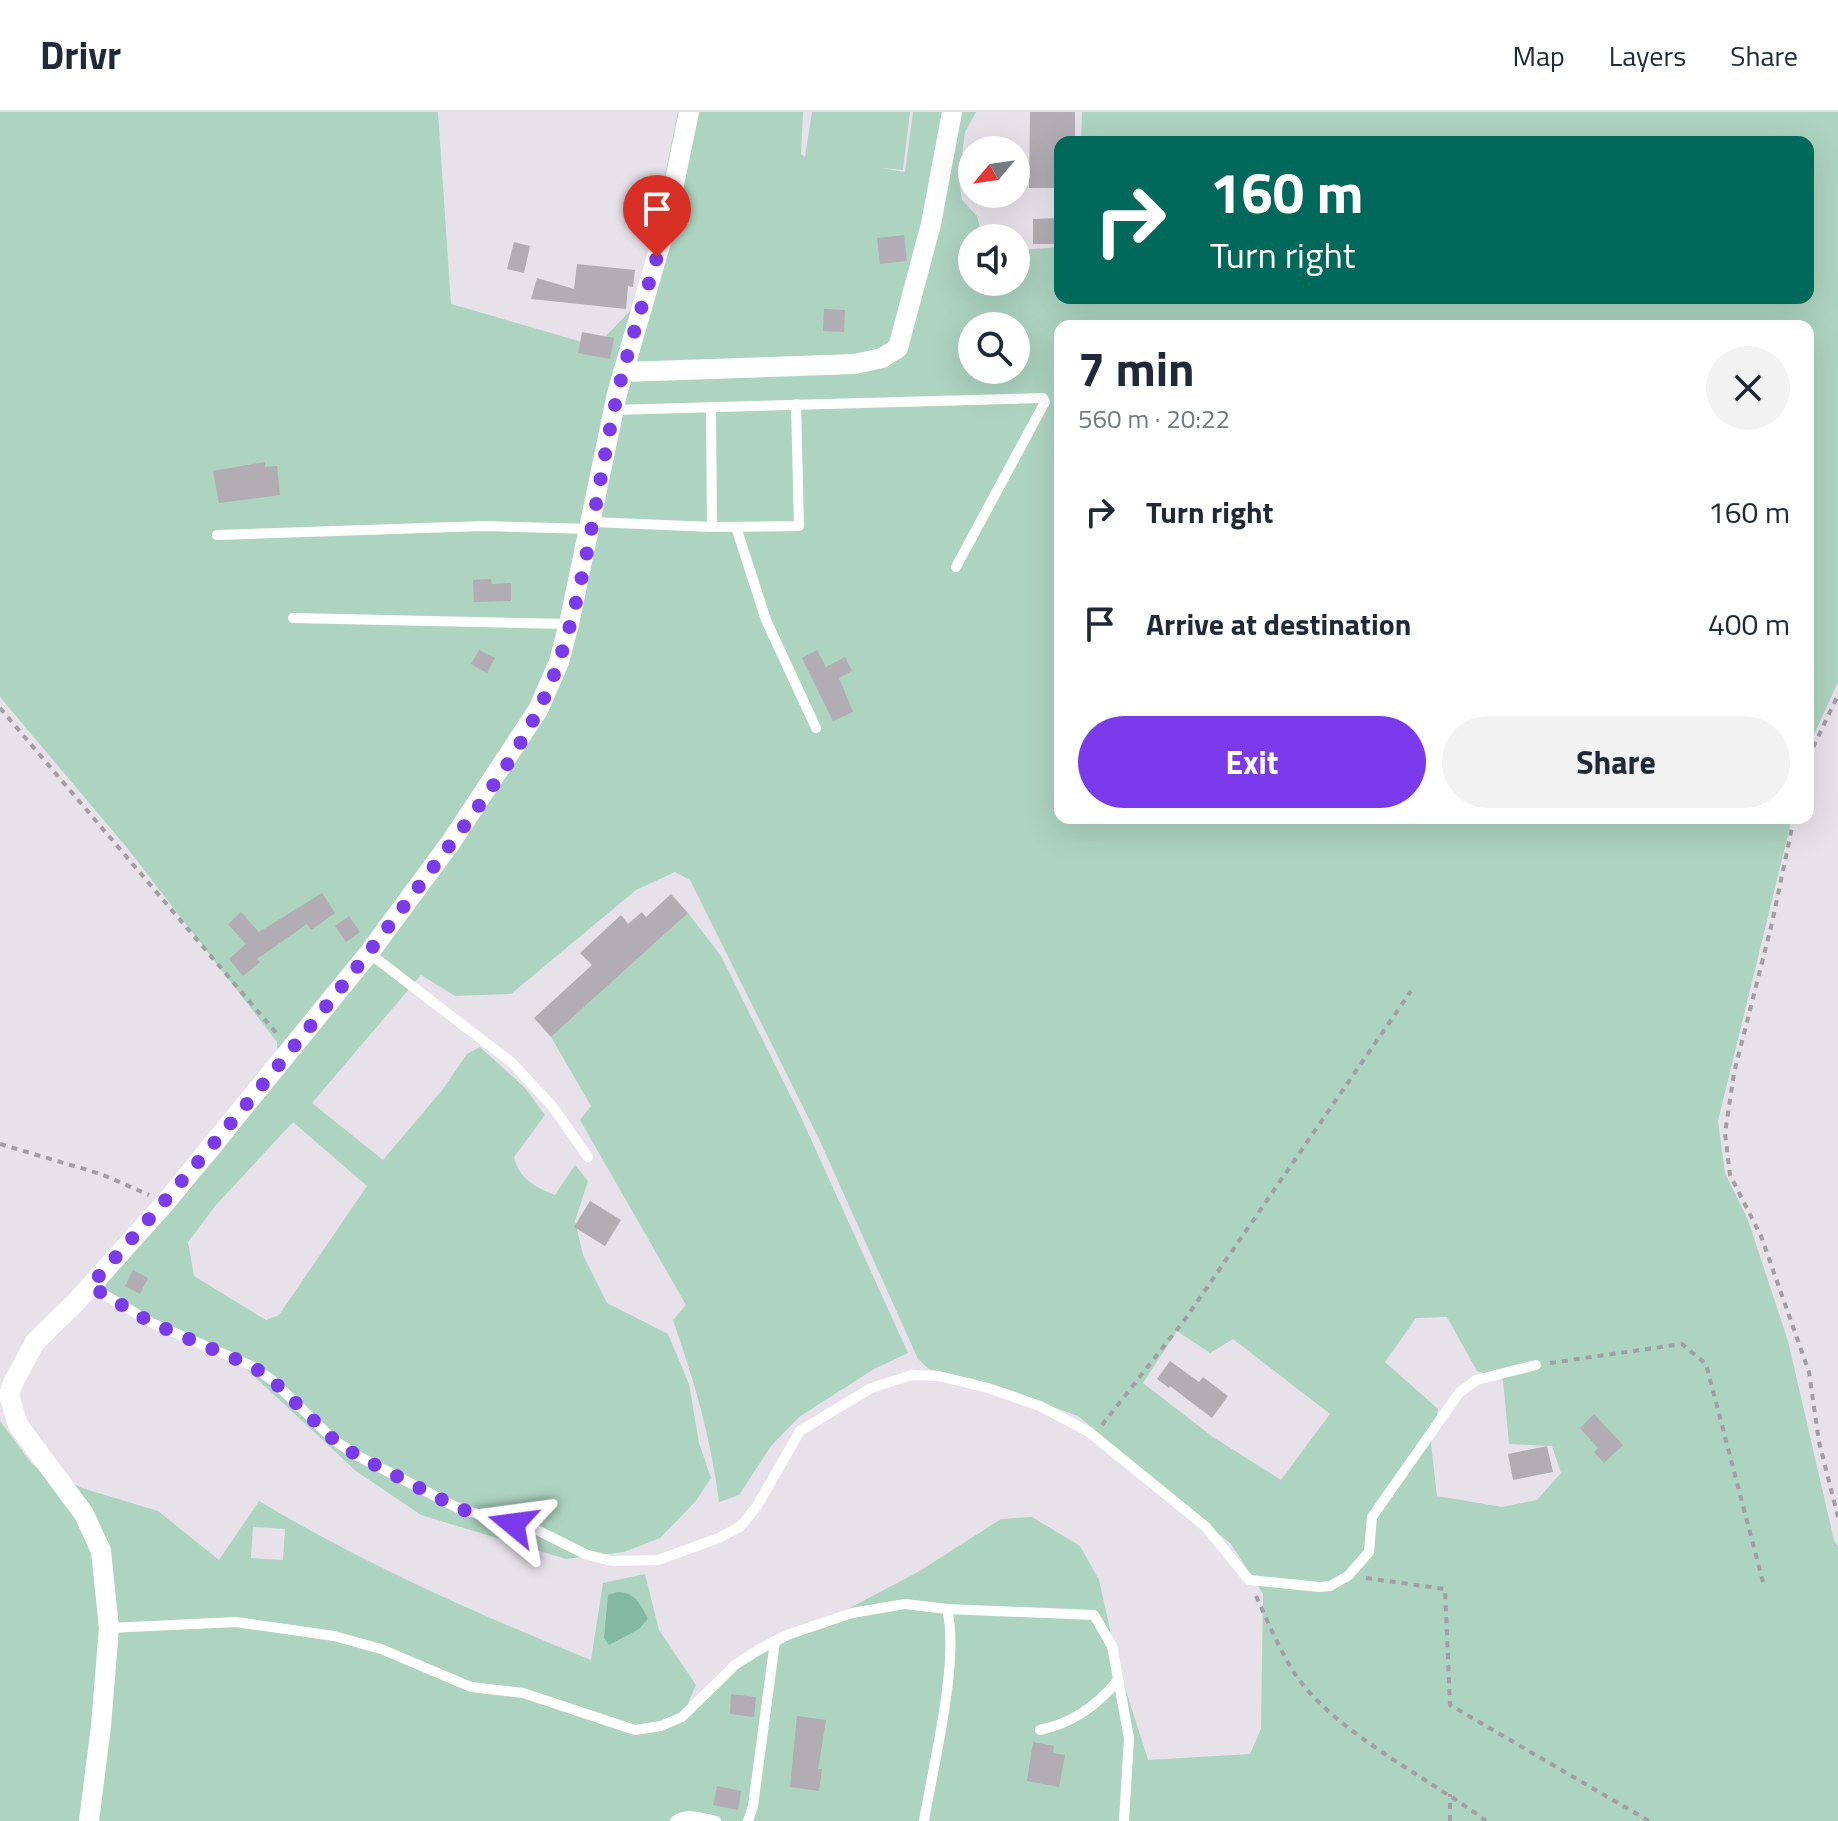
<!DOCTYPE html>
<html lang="en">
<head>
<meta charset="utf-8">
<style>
  :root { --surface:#fff; --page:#f2f2f3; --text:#1f2937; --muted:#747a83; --line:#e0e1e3; --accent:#7c3aed }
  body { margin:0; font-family:"Titillium Web",sans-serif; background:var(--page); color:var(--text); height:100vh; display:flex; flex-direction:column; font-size:30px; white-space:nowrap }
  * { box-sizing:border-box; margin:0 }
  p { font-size:26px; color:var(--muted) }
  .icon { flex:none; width:44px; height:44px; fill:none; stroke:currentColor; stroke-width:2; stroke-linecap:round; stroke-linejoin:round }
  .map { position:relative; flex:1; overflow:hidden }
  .side { position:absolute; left:1054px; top:208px; width:760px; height:504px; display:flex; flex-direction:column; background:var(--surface); border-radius:16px; box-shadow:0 8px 32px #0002 }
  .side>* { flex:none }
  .hud { position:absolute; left:1054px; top:24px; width:760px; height:168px; border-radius:16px; box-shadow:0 8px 32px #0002; background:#00695c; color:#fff; overflow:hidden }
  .needle { width:52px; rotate:241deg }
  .controls { position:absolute; left:958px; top:24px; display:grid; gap:16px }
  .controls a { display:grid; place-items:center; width:72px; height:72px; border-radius:50%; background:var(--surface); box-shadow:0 8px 32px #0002; font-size:40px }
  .pin { position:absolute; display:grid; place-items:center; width:68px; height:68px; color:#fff; margin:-82px -34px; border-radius:50% 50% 50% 0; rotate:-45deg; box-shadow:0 0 8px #0007 }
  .pin .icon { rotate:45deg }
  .me { position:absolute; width:88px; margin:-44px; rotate:286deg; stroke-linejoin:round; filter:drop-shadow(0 0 6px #0008) }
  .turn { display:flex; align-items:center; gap:28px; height:168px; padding:0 24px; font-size:36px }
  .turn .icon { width:104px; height:104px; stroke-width:2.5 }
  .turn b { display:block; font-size:56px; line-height:68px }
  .round { display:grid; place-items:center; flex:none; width:84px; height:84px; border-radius:42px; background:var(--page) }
  .headline { display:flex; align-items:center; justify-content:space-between; height:136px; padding:0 24px }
  h1 { font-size:48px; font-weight:700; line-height:60px }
  .primary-button { display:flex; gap:16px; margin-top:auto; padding:16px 24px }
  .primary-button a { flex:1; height:92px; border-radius:48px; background:var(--accent); color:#fff; font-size:32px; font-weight:700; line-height:92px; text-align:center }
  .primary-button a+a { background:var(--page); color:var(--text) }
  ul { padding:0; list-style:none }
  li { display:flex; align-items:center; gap:24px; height:112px; padding:0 24px }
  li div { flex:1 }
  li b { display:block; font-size:30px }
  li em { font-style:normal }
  header { display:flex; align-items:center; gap:48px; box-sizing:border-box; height:112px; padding:0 40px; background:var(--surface); border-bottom:2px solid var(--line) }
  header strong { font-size:38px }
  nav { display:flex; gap:44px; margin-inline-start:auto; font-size:28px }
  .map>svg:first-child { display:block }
  .green { fill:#add3c1; fill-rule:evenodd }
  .water { fill:#83b9a0 }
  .building { fill:#b2acb3 }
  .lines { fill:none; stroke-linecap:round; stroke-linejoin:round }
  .path { stroke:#a29ea3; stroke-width:4; stroke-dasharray:6 6; stroke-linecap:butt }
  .service { stroke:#fff; stroke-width:10 }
  .minor { stroke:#fff; stroke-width:20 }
  .route { stroke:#7c3aed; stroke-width:14; stroke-dasharray:0 25.2 }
</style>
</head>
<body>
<header>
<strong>Drivr</strong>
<nav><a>Map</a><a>Layers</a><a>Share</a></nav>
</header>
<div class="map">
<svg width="1838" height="1709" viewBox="0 0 1838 1709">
  <rect width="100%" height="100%" fill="#e7e2e9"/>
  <g class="green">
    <path d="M0,0H438L451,192L596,234L632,197L651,130L678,0H803L801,42L805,45L812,0H910L903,58L881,56L905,60L913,0H976L965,20L959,67L962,88L977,104L982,124L994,126H972V170H1016V135L1021,138L1060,135V186H1808V30H1081L1082,0H1838V570L1808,636V214H1060V706H1792L1718,1009L1725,1061L1748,1108L1788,1229L1834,1428L1838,1434V1709H0V1309L32,1352L82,1376L158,1399L219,1448L259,1389C364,1452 477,1502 591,1548L603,1471L645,1462L659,1518L696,1573L688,1591L708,1586L739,1554L918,1460L1001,1407L1032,1405L1080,1434L1099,1468L1118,1553L1148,1648L1250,1642L1261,1617L1263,1482L1231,1432L1078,1304L974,1267L929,1257L918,1247L819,1027L690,768L675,760L636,778L511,882L455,884L421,863L312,991L383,1048L443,977L467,942L480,935L525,976L545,1003L514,1045C519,1067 535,1075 555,1083L575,1053L588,1069L575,1109L583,1143L607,1191L668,1222L689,1272L699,1331L711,1366L695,1390L660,1426L624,1440L566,1447L421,1403L356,1359L245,1256L100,1185L107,1171L221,1040L277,966V930L128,737L0,585ZM972,214H1016V258H972ZM293,1010L367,1074L279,1203L266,1208L194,1164L188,1130L216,1093ZM1447,1205L1477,1259L1503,1268L1509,1332L1552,1334L1561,1361L1537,1388L1502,1395L1437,1384L1431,1332L1438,1297L1385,1250L1416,1206ZM1177,1219L1210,1241L1233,1227L1330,1302L1281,1368L1213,1325L1143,1271ZM253,1415L285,1417L283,1448L251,1446Z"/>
    <path d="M688,801L721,844L799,1001L908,1241L874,1257L799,1305L771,1334L739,1383L719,1390C711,1326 694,1268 673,1208L686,1193L580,1008L591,994L551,925Z"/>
  </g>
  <path class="water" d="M618,1480C636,1481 640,1492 648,1507L639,1517L609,1533L604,1526L608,1483Z"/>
  <g class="building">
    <polygon points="1030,0 1075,0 1075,30 1060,30 1060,76 1029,76"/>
    <polygon points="1060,106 1060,132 1033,132 1033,107"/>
    <polygon points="904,123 907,149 880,152 877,126"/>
    <polygon points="514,130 530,134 524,161 507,157"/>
    <polygon points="577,152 635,158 633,175 628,174 626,197 531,187 537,166 574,177"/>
    <polygon points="824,197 845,198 844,220 823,219"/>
    <polygon points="582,220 614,226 610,247 578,241"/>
    <polygon points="265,350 265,355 277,354 280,383 219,391 213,359"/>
    <polygon points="491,467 492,472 511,471 511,489 474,490 473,468"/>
    <polygon points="479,538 495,546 487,561 471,552"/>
    <polygon points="817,538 826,555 845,545 852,559 839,566 853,600 833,609 802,546"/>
    <polygon points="322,781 335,801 311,818 307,812 257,847 260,850 243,864 229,847 246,832 228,812 241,800 259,820"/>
    <polygon points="671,782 688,801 551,925 534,906 592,853 580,841 621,803 628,812 642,800 646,805"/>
    <polygon points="349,804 360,820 346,830 335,814"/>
    <polygon points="590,1089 621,1108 605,1134 574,1115"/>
    <polygon points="133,1158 148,1166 140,1182 125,1174"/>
    <polygon points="1170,1249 1199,1270 1203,1265 1228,1284 1212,1306 1170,1274 1169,1276 1157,1267"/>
    <polygon points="1594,1302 1623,1333 1604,1351 1594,1340 1598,1336 1580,1316"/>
    <polygon points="1547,1334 1553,1360 1513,1368 1508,1342"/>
    <polygon points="731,1582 756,1585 754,1605 730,1602"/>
    <polygon points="797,1604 826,1608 818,1657 822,1657 819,1679 790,1675"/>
    <polygon points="1033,1630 1054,1634 1053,1641 1065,1643 1059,1675 1027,1669"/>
    <polygon points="717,1674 741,1679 738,1698 713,1693"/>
  </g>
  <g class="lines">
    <g class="path">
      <polyline points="0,596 278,923"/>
      <polyline points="1808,646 1838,583"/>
      <polyline points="1794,706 1772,811 1734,961 1725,1021 1730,1063 1761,1124 1809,1260 1819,1330 1838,1405"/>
      <polyline points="0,1032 101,1062 149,1083"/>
      <polyline points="1550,1251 1682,1232 1706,1252 1764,1474"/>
      <polyline points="1102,1313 1186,1206 1411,879"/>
      <polyline points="1366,1466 1445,1477 1450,1593 1649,1709"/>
      <path d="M1256,1484C1268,1510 1279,1537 1295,1562C1335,1621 1429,1666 1486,1709"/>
      <polyline points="1450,1709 1450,1682"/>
    </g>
    <g class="service">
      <polyline points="711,295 712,415"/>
      <polyline points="614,298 1043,286 1045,290 956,455"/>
      <polyline points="592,410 712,415 799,414 796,292"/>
      <polyline points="736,415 766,508 816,616"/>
      <polyline points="217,423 484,414 591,417"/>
      <polyline points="293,506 569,512"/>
      <polyline points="369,841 511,950 552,994 588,1045"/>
      <polyline points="90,1174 152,1211 252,1254 272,1268 334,1328 356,1343 460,1397 539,1419 585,1442 611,1449 658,1448 719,1426 741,1414 757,1394 800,1319 871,1276 912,1263 938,1264 988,1276 1040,1294 1089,1320 1206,1415 1249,1468 1319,1475 1330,1474 1348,1464 1369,1440 1372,1405 1459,1281 1476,1268 1536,1253"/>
      <polyline points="109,1516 236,1510 334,1524 381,1537 471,1575 523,1581 635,1618 661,1614 682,1605 735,1553 760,1537 787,1523 852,1501 905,1492 947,1497 1094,1503 1112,1534 1129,1626 1124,1709"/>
      <path d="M1040,1618C1073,1611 1097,1594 1117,1569"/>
      <path d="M675,1709C686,1700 702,1706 716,1709"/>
      <polyline points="748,1709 753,1694 775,1529"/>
      <path d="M924,1709C933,1654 960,1548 947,1497"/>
    </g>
    <g class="minor">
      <polyline points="623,260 855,252 882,246 898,236 931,112 952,0"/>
      <polyline points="89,1709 101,1614 109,1516 101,1439 84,1402 18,1313 9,1283 13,1271 35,1230 76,1190 166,1090 369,841 451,730 538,598 559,550 569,512 617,282 665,116 689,0"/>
    </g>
  </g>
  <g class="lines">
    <path class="route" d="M513,1412L460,1397L356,1343L334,1328L272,1268L252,1254L152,1211L90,1174C206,1044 318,909 423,769C473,702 532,629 559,549C588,464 597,372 617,284C628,237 643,191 657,145"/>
  </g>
</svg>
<div class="controls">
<a><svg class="needle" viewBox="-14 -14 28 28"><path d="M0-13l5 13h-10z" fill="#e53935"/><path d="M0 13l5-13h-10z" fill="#747a83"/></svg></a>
<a><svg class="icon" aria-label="sound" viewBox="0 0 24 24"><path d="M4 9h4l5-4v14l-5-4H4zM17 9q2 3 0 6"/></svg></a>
<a><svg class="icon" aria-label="search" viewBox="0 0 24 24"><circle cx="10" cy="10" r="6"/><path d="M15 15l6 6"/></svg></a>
</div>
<div class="pin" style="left:657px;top:145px;background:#d93025"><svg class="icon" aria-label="arrive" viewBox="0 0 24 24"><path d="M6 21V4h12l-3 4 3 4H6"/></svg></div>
<svg class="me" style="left:513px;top:1412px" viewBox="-20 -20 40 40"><path d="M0-17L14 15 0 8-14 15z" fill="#7c3aed" stroke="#fff" stroke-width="4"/></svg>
<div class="hud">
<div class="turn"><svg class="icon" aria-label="right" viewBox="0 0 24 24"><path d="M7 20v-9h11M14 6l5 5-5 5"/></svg><div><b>160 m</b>Turn right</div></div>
</div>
<section class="side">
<div class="headline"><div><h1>7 min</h1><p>560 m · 20:22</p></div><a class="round"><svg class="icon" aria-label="close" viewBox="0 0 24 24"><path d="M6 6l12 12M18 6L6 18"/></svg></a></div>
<ul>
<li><svg class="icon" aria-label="right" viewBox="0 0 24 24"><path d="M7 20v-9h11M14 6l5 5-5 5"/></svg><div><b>Turn right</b></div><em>160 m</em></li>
<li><svg class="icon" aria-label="arrive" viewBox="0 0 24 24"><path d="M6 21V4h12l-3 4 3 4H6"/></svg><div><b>Arrive at destination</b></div><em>400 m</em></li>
</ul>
<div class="primary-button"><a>Exit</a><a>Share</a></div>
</section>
</div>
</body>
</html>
